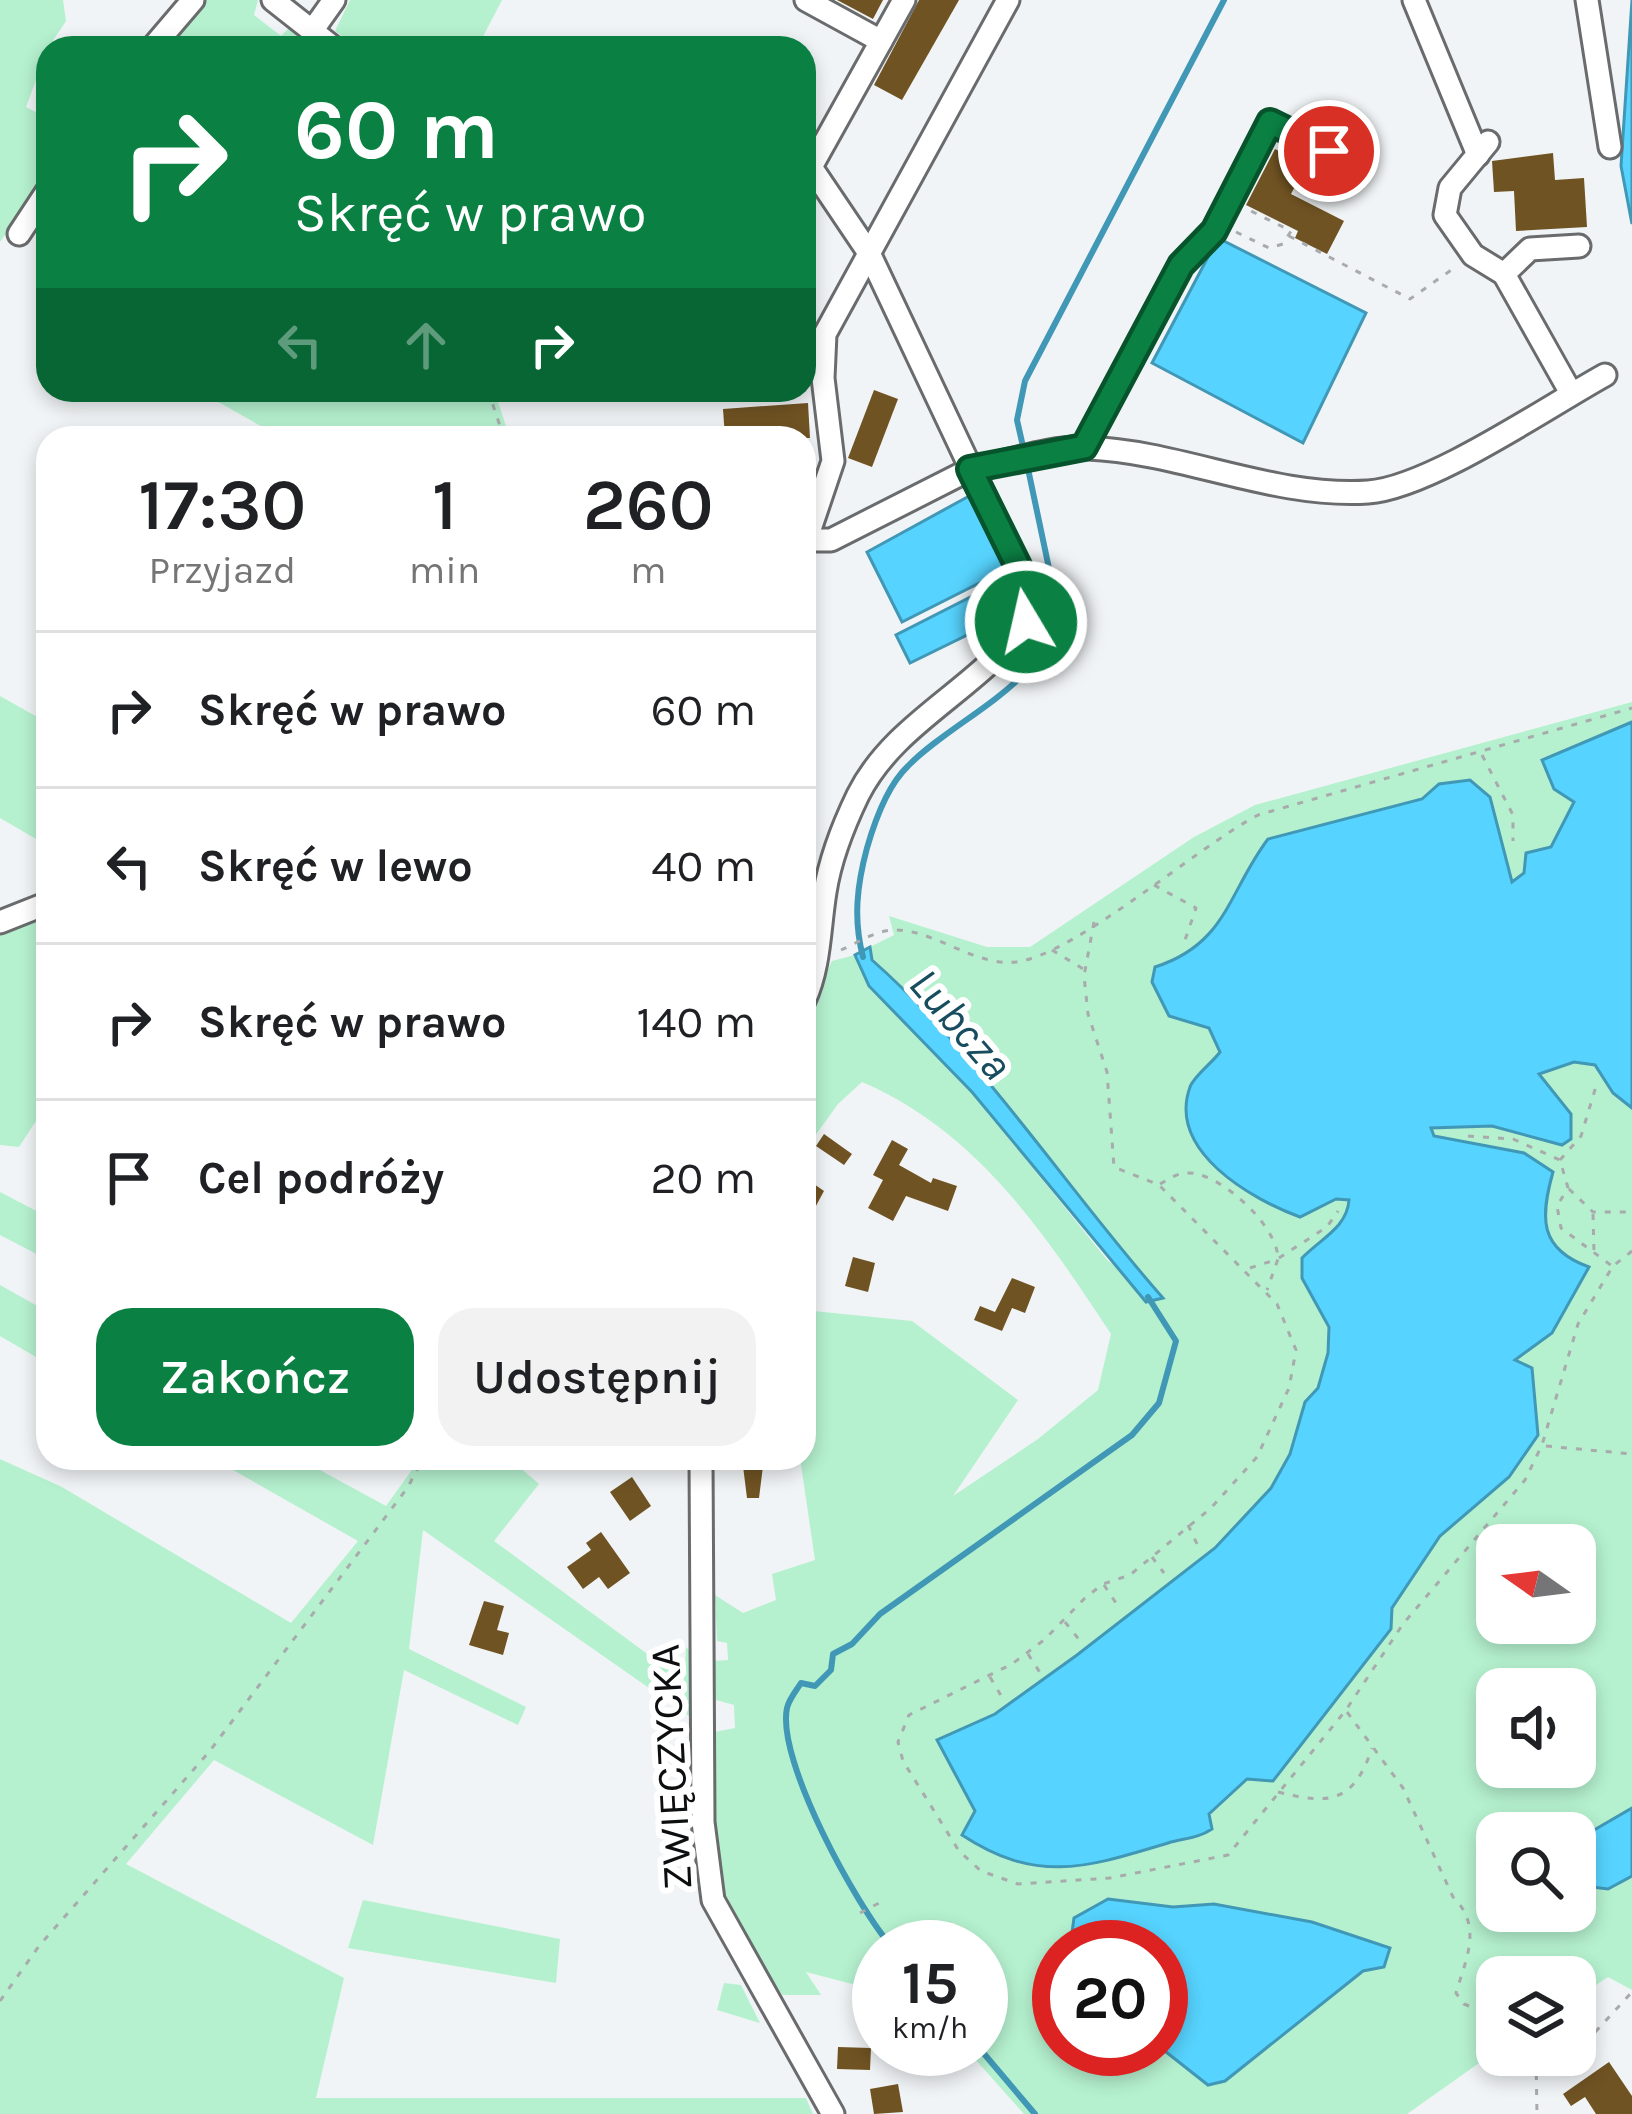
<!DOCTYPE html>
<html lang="pl">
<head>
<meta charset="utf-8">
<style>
  :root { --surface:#fff; --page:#f2f2f2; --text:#202124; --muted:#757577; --line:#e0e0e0; --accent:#0b8043 }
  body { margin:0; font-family:Karla,sans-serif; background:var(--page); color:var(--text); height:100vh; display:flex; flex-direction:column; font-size:45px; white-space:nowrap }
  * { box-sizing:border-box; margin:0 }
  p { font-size:39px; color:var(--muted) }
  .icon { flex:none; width:66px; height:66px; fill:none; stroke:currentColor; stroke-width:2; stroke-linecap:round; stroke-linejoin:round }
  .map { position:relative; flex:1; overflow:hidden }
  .sheet { position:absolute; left:36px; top:426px; width:780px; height:1044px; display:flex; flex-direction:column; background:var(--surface); border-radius:36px; box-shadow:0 6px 18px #0003 }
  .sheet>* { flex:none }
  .banner { position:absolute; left:36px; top:36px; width:780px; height:366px; border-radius:36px; box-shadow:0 6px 18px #0003; background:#0b8043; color:#fff; overflow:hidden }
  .needle { width:78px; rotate:284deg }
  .fabs { position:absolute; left:1476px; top:1524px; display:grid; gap:24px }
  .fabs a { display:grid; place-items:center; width:120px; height:120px; border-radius:24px; background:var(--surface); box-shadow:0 6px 18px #0003; font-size:60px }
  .speed { position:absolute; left:852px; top:1920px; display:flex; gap:24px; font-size:60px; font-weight:700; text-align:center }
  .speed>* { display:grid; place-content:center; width:156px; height:156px; border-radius:50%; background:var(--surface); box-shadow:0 6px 18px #0003; line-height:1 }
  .speed small { font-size:30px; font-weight:400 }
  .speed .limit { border:18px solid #d22; background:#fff; color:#111 }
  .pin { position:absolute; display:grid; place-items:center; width:102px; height:102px; color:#fff; margin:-51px; border:6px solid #fff; border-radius:50%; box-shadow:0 3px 12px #0007 }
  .me { position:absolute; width:132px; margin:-66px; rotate:351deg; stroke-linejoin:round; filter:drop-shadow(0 0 9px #0008) }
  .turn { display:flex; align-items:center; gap:42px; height:252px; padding:0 60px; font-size:54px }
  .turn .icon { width:156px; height:156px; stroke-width:2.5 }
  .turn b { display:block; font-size:84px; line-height:102px }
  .lanes { display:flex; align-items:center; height:114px; padding:0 60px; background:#0003; justify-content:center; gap:60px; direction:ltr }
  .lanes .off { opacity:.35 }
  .eta { display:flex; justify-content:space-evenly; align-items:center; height:204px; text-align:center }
  .eta b { font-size:72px; font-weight:600; line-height:84px }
  .primary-button { display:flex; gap:24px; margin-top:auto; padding:24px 60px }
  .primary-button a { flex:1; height:138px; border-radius:36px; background:var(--accent); color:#fff; font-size:48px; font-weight:600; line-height:138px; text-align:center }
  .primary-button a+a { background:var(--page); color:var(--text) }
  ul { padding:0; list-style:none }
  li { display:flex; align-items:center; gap:36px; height:156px; padding:0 60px; border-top:3px solid var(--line) }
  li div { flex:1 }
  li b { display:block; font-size:45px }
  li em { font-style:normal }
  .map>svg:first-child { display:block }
  .green { fill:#b5f1cf; fill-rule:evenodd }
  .water { fill:#56d3fe; stroke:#4098b6; stroke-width:3 }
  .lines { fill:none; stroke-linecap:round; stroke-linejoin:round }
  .stream { stroke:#4098b6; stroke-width:6 }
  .building { fill:#705323 }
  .minor-casing { stroke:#696b6d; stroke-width:27 }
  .path { stroke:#a8aaac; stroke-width:3; stroke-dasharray:6 9; stroke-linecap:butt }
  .minor { stroke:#fff; stroke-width:21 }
  .route-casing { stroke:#07532c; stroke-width:30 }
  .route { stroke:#0b8043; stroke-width:21 }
  .labels { text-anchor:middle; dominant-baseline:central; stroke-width:12; stroke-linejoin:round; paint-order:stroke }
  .street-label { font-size:42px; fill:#0d0e0f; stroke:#fff }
  .water-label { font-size:45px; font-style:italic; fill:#184d5f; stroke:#fff }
</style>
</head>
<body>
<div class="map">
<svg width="1632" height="2114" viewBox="0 0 1632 2114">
  <rect width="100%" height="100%" fill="#f1f4f6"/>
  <g class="green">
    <polygon points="0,0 63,0 66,21 48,48 26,107 48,118 48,173 0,242"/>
    <polygon points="200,0 258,0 254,15 281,36 295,22 323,48 164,44"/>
    <polygon points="350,0 502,0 477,48 358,48 335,31"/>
    <polygon points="197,390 494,390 510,438 282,438"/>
    <polygon points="0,696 48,723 48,846 0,818"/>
    <path d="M1632,702V1808L1575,1841V1833H1497V1911H1575V1885L1607,1889L1632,1876V1990L1608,1977L1575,1999V1977H1497V2055L1540,2058L1527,2071L1482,2061L1407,2114H1024L966,2049H981V1947H879V1991L806,1972L821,1995H783C702,1908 712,1843 714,1732L735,1728L734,1705L716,1700L712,1661L728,1660L727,1643L717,1641L715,1595L743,1613L776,1600L772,1574L815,1560L800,1458L804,1310L912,1321L1018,1400L953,1496L1038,1439L1098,1390L1111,1334C1045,1234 977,1131 862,1082L838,1104L804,1151V1020L832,961L855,955L869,986L972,1092L1108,1261L1162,1297C1064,1186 983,1059 872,960L870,947L894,935L889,916L987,947H1030L1194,837L1255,805ZM1497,1545H1575V1623H1497ZM1497,1689H1575V1767H1497ZM1059,1947H1161V2049H1059Z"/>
    <polygon points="48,913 48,1112 43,1110 19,1147 0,1145 0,935"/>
    <polygon points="0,1192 48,1217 48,1260 0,1235"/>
    <polygon points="0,1285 48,1312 48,1364 0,1336"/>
    <polygon points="212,1458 298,1458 386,1506 414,1467 401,1458 509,1458 539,1484 494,1541 684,1681 686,1647 694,1655 692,1718 423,1530 409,1649 526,1707 518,1725 404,1670 373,1845 214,1760 126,1864 344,1978 316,2098 806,2098 813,2114 0,2114 0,1459 62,1487 291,1623 358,1541"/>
    <polygon points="363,1900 560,1939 556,1983 348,1948"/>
    <polygon points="724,1983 741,1985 760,2023 717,2010"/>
  </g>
  <g class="water">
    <polygon points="1632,0 1632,224 1621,166"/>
    <polygon points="1218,238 1366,313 1303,443 1152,363"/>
    <polygon points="971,495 1007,569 902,622 867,552"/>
    <polygon points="1000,582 1014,612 910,663 896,635"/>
    <path d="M1632,722V1108L1613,1093L1595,1065L1574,1062L1539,1074L1571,1114V1139L1562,1145L1492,1126L1431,1128L1434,1136L1524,1153L1553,1172C1540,1218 1539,1249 1589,1267L1552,1333L1515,1360L1532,1368L1538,1435L1509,1477L1440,1536L1392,1608L1391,1629L1273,1781L1247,1779L1209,1814L1212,1829C1197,1839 1184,1838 1168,1843C1088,1867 1038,1885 962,1835L975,1811L937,1740L995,1714L1077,1655L1215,1548L1271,1488L1290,1454L1305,1402L1318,1388L1328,1353L1329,1327L1302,1278V1258C1320,1239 1347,1228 1349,1200L1336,1199L1300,1217C1251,1199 1167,1151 1190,1087C1194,1076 1212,1063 1220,1052L1209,1028L1169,1016L1152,982L1155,967C1227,944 1228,892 1268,839L1422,799L1439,784L1470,780L1490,797L1512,882L1524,873L1526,853L1551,847L1574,802L1554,789L1542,760Z"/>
    <path d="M870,947L872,960C984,1059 1065,1187 1163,1298L1146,1302L972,1092L869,986L855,955Z"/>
    <polygon points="1632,1808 1632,1876 1608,1889 1575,1885 1575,1841"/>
    <polygon points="1108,1899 1173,1907 1214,1904 1312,1922 1390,1948 1384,1967 1363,1971 1225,2081 1208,2085 1161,2048 1161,1947 1070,1947 1074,1918"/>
  </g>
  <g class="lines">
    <g class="stream">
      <polyline points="1024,451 1017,420 1025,381 1224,0"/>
      <path d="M863,957C853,919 857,885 867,848C875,820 887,786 908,766C956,717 1046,685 1058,611L1027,464"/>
      <path d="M892,1947C857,1907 776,1760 787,1708C789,1699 796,1691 801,1683L815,1686L831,1670L833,1654L852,1644L880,1614L1132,1435L1159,1403L1176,1341L1148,1297"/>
      <polyline points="980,2049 1035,2114"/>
    </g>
  </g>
  <g class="building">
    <polygon points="837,0 883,0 873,19"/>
    <polygon points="919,0 959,0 902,100 874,85"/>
    <polygon points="1275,149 1306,165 1291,194 1344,221 1327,254 1295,238 1298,231 1246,205"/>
    <polygon points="1553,153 1555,180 1584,178 1587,227 1516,231 1514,191 1494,192 1492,161"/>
    <polygon points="874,390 898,399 872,467 848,458"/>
    <polygon points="808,403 810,438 725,438 723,409"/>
    <polygon points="824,1134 852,1154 844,1165 816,1146"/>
    <polygon points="892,1140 908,1149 899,1165 931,1183 933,1178 957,1186 948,1211 906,1196 893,1221 868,1208 883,1180 873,1175"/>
    <polygon points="811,1182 824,1191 804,1228 804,1189"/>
    <polygon points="853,1257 875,1263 868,1292 845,1286"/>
    <polygon points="1012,1278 1035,1287 1025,1313 1012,1308 1002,1331 974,1320 980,1306 995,1312"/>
    <polygon points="742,1458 764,1458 759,1498 747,1498"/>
    <polygon points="632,1477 651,1506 630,1521 610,1492"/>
    <polygon points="601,1532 630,1573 608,1589 599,1577 583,1589 567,1567 591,1550 586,1543"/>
    <polygon points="484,1601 504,1606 497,1630 509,1633 503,1655 469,1645"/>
    <polygon points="838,2047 871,2048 870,2070 837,2069"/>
    <polygon points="1609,2062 1632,2096 1632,2114 1596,2114 1585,2097 1571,2106 1563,2094"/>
    <polygon points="898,2084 903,2112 874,2114 870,2089"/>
  </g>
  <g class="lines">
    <g class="minor-casing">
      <g id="minor">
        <polyline points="273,0 334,48"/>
        <polyline points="806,0 881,41"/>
        <polyline points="1414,0 1478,155"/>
        <polyline points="1587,0 1610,147"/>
        <polyline points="312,31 334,0"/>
        <polyline points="152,48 193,0"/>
        <polyline points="1488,142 1450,188 1445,215 1473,255 1504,274 1571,393"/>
        <polyline points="19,234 48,190"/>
        <polyline points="1504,274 1530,249 1579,246"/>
        <polyline points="1084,447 1181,265 1214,231 1270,122 1359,165"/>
        <polyline points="807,540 831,540 971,469 869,253 811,167 904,0"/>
        <polyline points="804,547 833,461 823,378 825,334 1008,0"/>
        <polyline points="0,922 48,903"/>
        <path d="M804,1001C820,966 819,929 825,892C830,860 844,824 858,795C895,721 980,689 1026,622L1021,574L971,469C1008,462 1050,446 1088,448C1182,452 1273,498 1368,492C1429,488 1547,407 1605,375"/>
        <polyline points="701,1458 703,1822 713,1900 833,2114"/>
      </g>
    </g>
    <g class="path">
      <polyline points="1236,232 1269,248 1283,244 1291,231 1247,209"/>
      <polyline points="1289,236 1410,299 1454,268"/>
      <polyline points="488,390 504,438"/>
      <polyline points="1482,755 1513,815 1513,841"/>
      <polyline points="1154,885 1196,908 1185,940"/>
      <polyline points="1094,922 1084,976 1088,1014 1107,1072 1114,1167 1159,1185 1277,1304 1296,1350 1289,1388 1257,1457 1211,1508 1130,1575 1103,1584 1085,1598 1044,1640 1012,1664 909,1715 898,1742 903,1761 959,1851 981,1871 1018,1884 1110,1878 1228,1855 1346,1710 1403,1624 1525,1480 1542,1445 1578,1324 1613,1266 1632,1251"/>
      <path d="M841,950C857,943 875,931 892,930C933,928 974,967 1016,962C1075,955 1197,847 1258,815L1632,708"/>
      <polyline points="1052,950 1085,970"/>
      <polyline points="1468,1136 1513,1139 1560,1160 1568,1188 1557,1206 1561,1228 1612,1266"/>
      <polyline points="1560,1160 1581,1136 1597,1083"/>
      <path d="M1160,1184C1169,1179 1177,1173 1187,1173C1218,1171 1278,1225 1278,1259"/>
      <polyline points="1569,1189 1593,1212 1632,1212"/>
      <polyline points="1593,1214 1594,1252"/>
      <polyline points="1279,1258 1327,1227 1338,1211"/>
      <polyline points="1250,1268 1278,1259 1267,1290"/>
      <polyline points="1546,1446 1632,1454"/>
      <polyline points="1188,1525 1198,1546"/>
      <polyline points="1152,1557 1164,1573"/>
      <polyline points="1104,1585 1120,1609"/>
      <polyline points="1065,1622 1081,1642"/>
      <polyline points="1028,1654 1041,1674"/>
      <polyline points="990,1677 1003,1699"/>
      <path d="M1347,1712L1403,1788L1453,1897C1483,1926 1466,1959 1456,1993L1464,2004L1497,2017"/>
      <path d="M1278,1792C1329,1805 1354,1803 1372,1748"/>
      <polyline points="860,1913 881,1902"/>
      <polyline points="0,2001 39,1946 209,1752 408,1487 423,1458"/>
      <polyline points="1575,2054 1632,1992"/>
      <polyline points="1532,2055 1555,2069 1573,2055"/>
      <polyline points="1536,2059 1537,2114"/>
    </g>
    <use href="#minor" class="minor"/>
  </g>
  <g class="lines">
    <g class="route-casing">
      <polyline id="route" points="1026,622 1022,574 970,469 1084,447 1181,265 1214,231 1270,122 1329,151"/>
    </g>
    <use href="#route" class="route"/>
  </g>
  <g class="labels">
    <g class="street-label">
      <text transform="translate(671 1767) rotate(-93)">ZWIĘCZYCKA</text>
    </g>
    <g class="water-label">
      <text transform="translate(961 1024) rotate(49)">Lubcza</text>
    </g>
  </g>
</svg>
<div class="fabs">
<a><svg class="needle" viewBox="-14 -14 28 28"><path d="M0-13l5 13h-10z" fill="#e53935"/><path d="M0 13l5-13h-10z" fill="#757577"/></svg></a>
<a><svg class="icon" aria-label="sound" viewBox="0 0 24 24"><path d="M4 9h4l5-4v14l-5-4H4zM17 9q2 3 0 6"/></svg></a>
<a><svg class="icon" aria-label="search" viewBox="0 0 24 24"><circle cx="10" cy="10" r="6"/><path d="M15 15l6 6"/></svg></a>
<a><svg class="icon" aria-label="layers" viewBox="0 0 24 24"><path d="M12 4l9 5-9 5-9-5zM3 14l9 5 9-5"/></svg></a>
</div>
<div class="speed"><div>15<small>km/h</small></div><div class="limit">20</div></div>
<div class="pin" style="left:1329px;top:151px;background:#d93025"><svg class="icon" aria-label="arrive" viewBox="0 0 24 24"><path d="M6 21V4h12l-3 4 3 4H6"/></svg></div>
<svg class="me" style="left:1026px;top:622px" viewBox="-20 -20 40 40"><circle r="17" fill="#0b8043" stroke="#fff" stroke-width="3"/><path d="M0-11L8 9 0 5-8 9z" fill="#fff"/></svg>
<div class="banner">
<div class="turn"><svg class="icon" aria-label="right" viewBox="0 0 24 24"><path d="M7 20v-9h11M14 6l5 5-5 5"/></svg><div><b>60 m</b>Skręć w prawo</div></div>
<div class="lanes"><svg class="icon off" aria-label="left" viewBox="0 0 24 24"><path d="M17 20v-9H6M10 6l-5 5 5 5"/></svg><svg class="icon off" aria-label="ahead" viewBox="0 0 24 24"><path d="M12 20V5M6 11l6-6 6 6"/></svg><svg class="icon" aria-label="right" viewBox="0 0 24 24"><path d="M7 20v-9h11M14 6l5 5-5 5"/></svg></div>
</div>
<section class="sheet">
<div class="eta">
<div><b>17:30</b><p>Przyjazd</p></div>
<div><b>1</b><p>min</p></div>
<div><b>260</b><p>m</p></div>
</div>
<ul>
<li><svg class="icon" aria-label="right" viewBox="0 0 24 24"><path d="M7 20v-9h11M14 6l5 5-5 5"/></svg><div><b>Skręć w prawo</b></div><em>60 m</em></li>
<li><svg class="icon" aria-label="left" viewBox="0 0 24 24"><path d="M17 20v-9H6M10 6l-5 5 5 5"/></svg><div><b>Skręć w lewo</b></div><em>40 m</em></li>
<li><svg class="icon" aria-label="right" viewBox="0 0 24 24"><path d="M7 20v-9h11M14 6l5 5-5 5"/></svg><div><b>Skręć w prawo</b></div><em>140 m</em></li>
<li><svg class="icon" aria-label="arrive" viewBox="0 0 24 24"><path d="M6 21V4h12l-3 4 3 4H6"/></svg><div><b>Cel podróży</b></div><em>20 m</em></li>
</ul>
<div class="primary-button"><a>Zakończ</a><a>Udostępnij</a></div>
</section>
</div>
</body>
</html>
